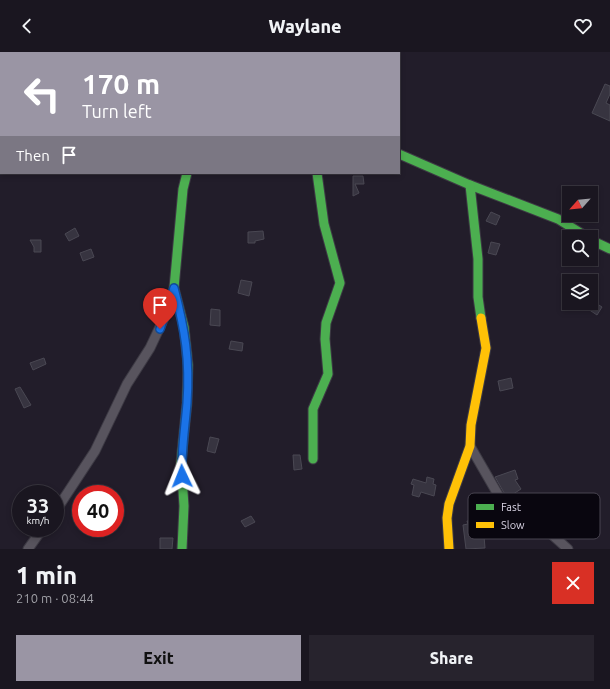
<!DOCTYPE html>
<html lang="en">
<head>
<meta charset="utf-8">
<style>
  :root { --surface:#1a1620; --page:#27232d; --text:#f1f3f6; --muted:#9f9fa5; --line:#38353e; --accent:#9a95a4 }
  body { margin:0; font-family:Ubuntu,sans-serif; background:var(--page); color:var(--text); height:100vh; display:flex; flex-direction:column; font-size:15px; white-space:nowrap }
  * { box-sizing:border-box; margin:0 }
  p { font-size:13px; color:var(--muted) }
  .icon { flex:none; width:22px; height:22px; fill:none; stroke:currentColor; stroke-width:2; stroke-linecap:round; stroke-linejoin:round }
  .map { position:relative; height:497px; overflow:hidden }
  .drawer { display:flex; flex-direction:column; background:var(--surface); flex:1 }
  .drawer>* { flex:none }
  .hud { position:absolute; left:0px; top:0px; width:400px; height:122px; box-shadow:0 2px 6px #0003,0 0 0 1px var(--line); background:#9a95a4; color:#fff; overflow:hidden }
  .needle { width:26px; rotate:243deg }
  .fabs { position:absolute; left:562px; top:134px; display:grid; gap:8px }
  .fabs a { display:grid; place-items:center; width:36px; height:36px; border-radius:0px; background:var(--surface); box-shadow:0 2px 6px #0003,0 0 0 1px var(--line); font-size:20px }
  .speed { position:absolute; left:12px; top:433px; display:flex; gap:8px; font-size:20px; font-weight:700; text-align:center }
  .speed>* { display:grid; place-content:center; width:52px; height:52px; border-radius:50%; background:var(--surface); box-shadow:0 2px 6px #0003,0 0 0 1px var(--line); line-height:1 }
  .speed small { font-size:10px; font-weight:400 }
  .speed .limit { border:6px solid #d22; background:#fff; color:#111 }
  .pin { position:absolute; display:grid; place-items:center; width:34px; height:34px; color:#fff; margin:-41px -17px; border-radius:50% 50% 50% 0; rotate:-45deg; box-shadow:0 0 4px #0007 }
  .pin .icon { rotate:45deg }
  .me { position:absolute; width:44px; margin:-22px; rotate:358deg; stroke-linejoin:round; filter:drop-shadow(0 0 3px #0008) }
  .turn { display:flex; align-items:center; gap:14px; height:84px; padding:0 16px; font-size:18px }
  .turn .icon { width:52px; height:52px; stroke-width:2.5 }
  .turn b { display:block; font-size:28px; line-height:34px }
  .then { display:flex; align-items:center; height:38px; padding:0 16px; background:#0003; gap:8px; font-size:15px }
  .round { display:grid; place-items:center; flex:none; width:42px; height:42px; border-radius:0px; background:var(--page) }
  .summary { display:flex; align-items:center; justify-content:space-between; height:68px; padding:0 16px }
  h1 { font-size:24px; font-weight:800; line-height:30px }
  .primary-button { display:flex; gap:8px; margin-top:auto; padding:8px 16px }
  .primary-button a { flex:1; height:46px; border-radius:0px; background:var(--accent); color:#111; font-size:16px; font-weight:800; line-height:46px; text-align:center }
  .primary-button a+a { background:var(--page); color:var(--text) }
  header { display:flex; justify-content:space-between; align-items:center; height:52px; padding:0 16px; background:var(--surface); font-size:18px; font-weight:800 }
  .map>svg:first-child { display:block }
  .building { fill:#373440; stroke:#4a4853 }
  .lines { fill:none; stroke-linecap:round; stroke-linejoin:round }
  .street-casing { stroke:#3d3a44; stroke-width:11 }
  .fast-casing { stroke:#3d3a44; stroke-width:11 }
  .slow-casing { stroke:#3d3a44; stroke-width:11 }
  .street { stroke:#58545e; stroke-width:9 }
  .fast { stroke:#4caf50; stroke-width:9 }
  .slow { stroke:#ffc107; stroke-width:9 }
  .route-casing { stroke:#114b97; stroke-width:10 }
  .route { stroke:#1a73e8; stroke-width:7 }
  .key { fill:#09060f; stroke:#484450; stroke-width:1 }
  .key-label { font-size:11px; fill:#dbd6e6 }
</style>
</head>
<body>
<header><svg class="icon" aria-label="back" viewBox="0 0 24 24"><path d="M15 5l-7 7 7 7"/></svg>Waylane<svg class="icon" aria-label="heart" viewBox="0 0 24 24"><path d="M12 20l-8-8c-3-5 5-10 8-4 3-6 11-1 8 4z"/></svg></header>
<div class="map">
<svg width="610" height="497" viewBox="0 0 610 497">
  <rect width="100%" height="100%" fill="#221d2a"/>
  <g class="building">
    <polygon points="605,32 610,34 610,42 606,51 610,53 610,69 592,61"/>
    <polygon points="353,124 363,124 364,132 355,132 359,141 353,144"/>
    <polygon points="491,160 500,164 496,173 486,169"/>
    <polygon points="75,176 79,184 69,189 65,182"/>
    <polygon points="263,179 264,187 255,189 255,191 248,191 248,180"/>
    <polygon points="30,188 41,188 41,200 34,200 34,195"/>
    <polygon points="491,190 500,192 496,203 488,201"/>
    <polygon points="91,197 94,205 83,209 80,201"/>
    <polygon points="241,228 252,230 249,244 238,241"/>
    <polygon points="591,248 602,255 597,263 579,251 591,251"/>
    <polygon points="211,257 220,258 220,274 210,273"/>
    <polygon points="231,289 243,291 242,299 229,297"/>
    <polygon points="44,306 46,312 33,318 30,311"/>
    <polygon points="511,326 513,336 500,339 498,329"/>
    <polygon points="20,335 31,353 24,356 15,337"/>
    <polygon points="210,385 219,387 215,401 207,399"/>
    <polygon points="293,403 300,403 302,417 294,418"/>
    <polygon points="515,418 518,427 515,428 521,437 507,446 495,425"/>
    <polygon points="427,425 434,427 433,432 436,433 434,444 421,440 419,445 412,443 414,433 411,432 413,427 426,431"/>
    <polygon points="251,464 255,470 245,475 241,469"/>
    <polygon points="475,468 476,473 479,472 480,477 492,474 494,482 484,484 485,496 466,497 463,473 468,472 467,469"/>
    <polygon points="160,486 173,486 172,497 160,497"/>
  </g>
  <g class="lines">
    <g class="street-casing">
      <g id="street">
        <polyline points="156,1 156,0"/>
        <polyline points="220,1 221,0"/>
        <polyline points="0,100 1,100"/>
        <polyline points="470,394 507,458 515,465 550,481 568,497"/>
        <polyline points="55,460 95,399 127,332 150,296 166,262 174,237"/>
        <polyline points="28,497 43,476"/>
      </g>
    </g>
    <g class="fast-casing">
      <g id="fast">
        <polyline points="173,0 175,1"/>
        <polyline points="399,102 470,133 558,167 587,185"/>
        <polyline points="470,133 478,207 478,245 481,266"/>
        <polyline points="591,188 610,197"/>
        <polyline points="313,407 313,357 328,322 325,287 326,271 340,231 324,172 317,121"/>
        <polyline points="182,497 184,454 181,410 187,351 188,313 184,275 174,236 183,137 187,121"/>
      </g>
    </g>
    <g class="slow-casing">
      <polyline id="slow" points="449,497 447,466 449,452 470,394 471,373 486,296 481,266"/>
    </g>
    <use href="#street" class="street"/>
    <use href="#fast" class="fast"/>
    <use href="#slow" class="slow"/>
  </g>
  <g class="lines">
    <g class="route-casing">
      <path id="route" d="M160,277L174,236C185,278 190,308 187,351C185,376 181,400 182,424"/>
    </g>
    <use href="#route" class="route"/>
  </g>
  <rect x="468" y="441" width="132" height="46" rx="6" class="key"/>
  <rect x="476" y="452" width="18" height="6" fill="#4caf50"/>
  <rect x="476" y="470" width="18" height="6" fill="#ffc107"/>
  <g class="key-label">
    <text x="501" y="459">Fast</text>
    <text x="501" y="477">Slow</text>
  </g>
</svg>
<div class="fabs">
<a><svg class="needle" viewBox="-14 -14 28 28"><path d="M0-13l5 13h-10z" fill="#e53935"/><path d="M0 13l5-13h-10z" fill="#9f9fa5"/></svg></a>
<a><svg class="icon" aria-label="search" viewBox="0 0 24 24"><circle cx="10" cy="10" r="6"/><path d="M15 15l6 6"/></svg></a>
<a><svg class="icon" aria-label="layers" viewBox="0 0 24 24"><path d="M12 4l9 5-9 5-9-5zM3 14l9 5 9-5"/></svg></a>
</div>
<div class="speed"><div>33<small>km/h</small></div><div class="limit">40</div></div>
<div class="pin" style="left:160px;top:277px;background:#d93025"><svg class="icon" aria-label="arrive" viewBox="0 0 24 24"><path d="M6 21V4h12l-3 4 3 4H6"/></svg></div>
<svg class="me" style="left:182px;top:424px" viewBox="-20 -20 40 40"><path d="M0-17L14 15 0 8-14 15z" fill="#1a73e8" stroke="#fff" stroke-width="4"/></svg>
<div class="hud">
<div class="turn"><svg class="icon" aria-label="left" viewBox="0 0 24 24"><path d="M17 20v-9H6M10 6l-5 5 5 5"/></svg><div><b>170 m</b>Turn left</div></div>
<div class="then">Then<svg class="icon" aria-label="arrive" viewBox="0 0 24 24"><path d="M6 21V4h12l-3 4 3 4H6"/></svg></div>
</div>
</div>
<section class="drawer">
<div class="summary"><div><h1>1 min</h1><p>210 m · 08:44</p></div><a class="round" style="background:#d93025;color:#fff"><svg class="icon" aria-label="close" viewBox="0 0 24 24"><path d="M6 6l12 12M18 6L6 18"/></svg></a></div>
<div class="primary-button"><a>Exit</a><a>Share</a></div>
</section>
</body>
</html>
